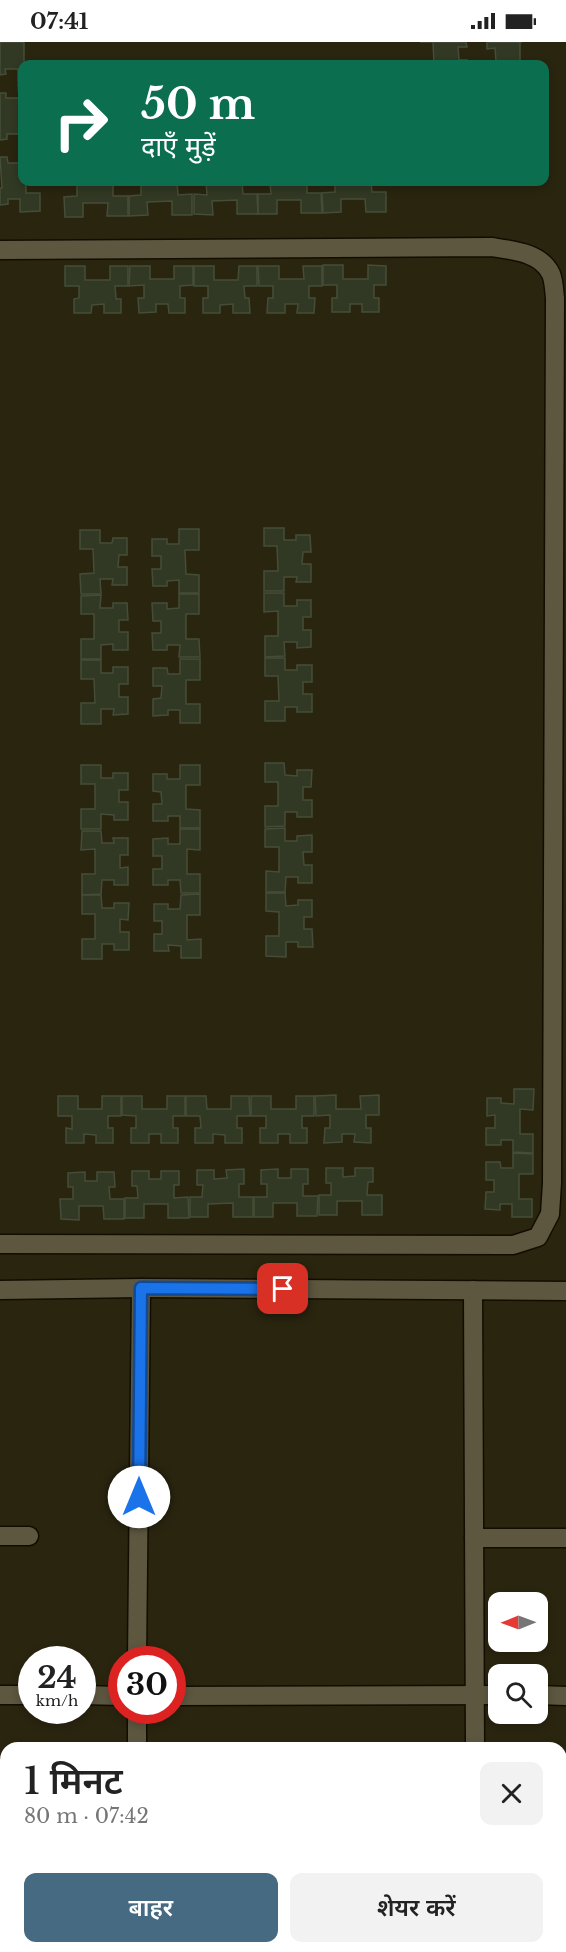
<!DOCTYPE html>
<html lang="hi">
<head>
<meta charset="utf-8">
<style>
  :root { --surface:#fff; --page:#f2f2f2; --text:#222; --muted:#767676; --accent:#466a81 }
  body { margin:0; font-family:"Libre Baskerville","Noto Sans Devanagari",serif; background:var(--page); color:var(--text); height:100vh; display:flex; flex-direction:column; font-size:22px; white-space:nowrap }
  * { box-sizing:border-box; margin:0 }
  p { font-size:20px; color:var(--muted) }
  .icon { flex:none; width:33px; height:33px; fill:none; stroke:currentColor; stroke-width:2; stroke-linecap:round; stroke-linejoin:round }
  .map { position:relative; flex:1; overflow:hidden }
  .details { position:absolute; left:0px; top:1700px; width:567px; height:212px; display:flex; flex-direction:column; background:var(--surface); border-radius:18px 18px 0 0; box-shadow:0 3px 9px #0003 }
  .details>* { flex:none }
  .top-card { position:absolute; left:18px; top:18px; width:531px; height:126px; border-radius:12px; box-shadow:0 3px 9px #0003; background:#0b6e4f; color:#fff; overflow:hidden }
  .needle { width:39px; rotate:269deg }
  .controls { position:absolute; left:488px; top:1550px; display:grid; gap:12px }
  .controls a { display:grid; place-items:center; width:60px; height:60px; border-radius:12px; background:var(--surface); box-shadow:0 3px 9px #0003; font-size:30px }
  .speed { position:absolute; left:18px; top:1604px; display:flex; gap:12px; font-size:30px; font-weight:700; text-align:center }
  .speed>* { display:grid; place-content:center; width:78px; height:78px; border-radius:50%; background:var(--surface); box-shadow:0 3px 9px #0003; line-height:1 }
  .speed small { font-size:15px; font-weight:400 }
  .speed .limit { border:9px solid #d22; background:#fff; color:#111 }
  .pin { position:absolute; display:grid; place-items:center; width:51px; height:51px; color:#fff; margin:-26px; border-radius:12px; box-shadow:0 3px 9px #0006 }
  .me { position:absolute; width:66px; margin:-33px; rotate:0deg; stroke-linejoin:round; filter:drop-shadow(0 0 4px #0008) }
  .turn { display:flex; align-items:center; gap:21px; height:126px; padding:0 24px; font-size:27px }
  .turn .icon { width:78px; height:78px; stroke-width:2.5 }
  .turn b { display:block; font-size:42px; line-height:51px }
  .round { display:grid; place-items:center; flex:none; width:63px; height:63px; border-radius:12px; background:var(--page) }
  .head { display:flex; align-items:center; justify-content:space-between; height:102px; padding:0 24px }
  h1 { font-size:36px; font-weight:600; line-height:45px }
  .button { display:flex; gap:12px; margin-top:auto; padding:12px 24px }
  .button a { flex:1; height:69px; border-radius:12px; background:var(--accent); color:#fff; font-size:24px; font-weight:600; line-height:69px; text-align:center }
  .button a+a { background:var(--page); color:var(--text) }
  .status { display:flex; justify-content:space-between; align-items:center; height:42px; padding:0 30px; background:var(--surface); direction:ltr }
  .status svg { height:16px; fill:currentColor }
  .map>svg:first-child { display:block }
  .building { fill:#313823; stroke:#454d38; stroke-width:1.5 }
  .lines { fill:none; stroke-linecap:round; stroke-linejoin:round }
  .street-casing { stroke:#130d00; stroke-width:21 }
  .street { stroke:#5d5740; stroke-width:18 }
  .route-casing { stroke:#114b97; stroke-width:15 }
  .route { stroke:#1a73e8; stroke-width:10 }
</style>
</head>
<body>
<div class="status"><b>07:41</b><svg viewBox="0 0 49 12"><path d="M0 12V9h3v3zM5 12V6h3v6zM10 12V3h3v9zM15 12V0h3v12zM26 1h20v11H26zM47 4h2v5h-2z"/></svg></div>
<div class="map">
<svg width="566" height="1910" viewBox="0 0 566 1910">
  <rect width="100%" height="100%" fill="#2a250f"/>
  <g class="building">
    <polygon points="0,0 24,0 24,21 38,21 38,22 22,22 22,40 18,40 18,27 5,27 6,32 0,33"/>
    <polygon points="420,0 466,0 467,5 458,5 459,18 467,18 467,22 434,22 433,0"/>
    <polygon points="487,0 522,0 520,0 520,22 487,22 487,19 496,19 495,6 487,7"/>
    <polygon points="22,41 22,105 19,105 19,92 7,92 7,97 0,98 0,51 6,51 6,56 19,56 18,42"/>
    <polygon points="19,106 22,106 22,140 26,140 26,151 40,151 40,169 20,170 20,157 8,157 8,162 0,163 0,146 2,146 0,115 7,115 8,121 20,121"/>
    <polygon points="72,140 118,140 118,142 113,142 113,154 128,154 128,174 107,174 108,161 83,161 83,175 65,175 64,155 77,154 77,142 72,142"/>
    <polygon points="136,140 183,140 177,140 178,153 192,152 192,173 172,173 172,159 147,160 148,173 129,174 129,154 141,153 141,141 136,141"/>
    <polygon points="201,140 248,140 242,140 243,152 257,152 258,172 237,172 237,158 212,159 213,173 194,172 194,152 207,153 206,140"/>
    <polygon points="270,140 307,140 307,151 321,151 322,171 301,171 301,158 277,158 277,172 258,172 258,152 271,152"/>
    <polygon points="335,140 371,140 372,150 386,150 386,170 366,170 365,157 341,157 341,170 323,171 322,151 335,150"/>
    <polygon points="323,223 343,223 343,237 368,237 368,223 386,224 386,243 374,243 374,256 379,256 379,270 362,270 362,262 350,262 350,270 332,270 332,256 337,256 337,243 323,243"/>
    <polygon points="65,224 85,224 85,238 110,238 110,224 128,224 128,244 115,244 116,257 121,257 121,271 104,271 104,262 92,263 91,271 74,271 74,257 79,256 79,244 65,244"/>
    <polygon points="130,224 150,224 150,237 174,237 174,224 193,224 193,243 180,244 180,256 185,256 185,271 169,271 168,262 156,262 156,270 139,271 138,256 144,256 144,243 129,244"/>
    <polygon points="194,224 214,224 214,238 238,238 239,224 257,224 257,244 244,244 245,256 249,256 250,271 233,271 233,262 220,263 220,271 203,271 203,256 208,256 208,244 194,244"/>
    <polygon points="258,224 279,224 279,237 304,237 303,224 322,224 322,244 309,244 309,256 315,256 314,271 297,271 298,262 285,262 285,271 267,271 268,256 273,256 273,244 259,244"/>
    <polygon points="264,486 284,486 284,498 296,498 296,493 310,493 311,510 303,510 302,522 311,522 311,540 296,540 297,535 284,535 284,549 264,549 264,529 278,529 277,504 264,504"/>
    <polygon points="179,487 199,487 199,508 185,508 186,532 199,533 199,551 179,551 179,538 167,539 167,544 153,544 152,527 161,527 161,514 152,514 152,497 167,497 167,502 179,502"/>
    <polygon points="80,488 100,488 100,501 112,501 113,496 127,496 127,513 119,513 118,525 127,525 127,543 112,543 113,537 100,537 101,552 81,552 80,532 94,531 93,507 80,507"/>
    <polygon points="264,551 284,551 284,564 297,564 297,558 311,558 311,575 303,575 303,588 311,588 311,605 297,606 297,600 284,600 285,614 265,615 265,594 278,594 278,569 264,570"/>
    <polygon points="179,552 199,552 199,572 186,572 186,597 199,597 200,615 179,615 180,603 167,603 167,608 153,608 152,591 161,591 161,579 153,579 152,561 167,561 167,567 179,566"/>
    <polygon points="101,553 100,566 113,566 113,561 127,561 128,578 119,578 119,590 128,590 128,608 113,608 113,602 101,603 101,617 81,617 81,597 94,597 94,572 81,572 81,554"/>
    <polygon points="265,616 285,616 285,628 297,628 297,623 312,623 312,640 303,640 303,652 312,652 312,670 297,670 297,665 285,665 285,679 265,679 265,659 279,659 278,634 265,634"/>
    <polygon points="180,617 200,617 200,638 186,638 186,662 200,662 200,681 180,681 180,668 168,668 168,673 153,674 153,657 161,656 162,644 153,644 153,626 167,626 168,632 180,632"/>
    <polygon points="81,618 101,618 101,631 113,631 113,625 128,625 128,642 119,642 119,655 128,655 128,672 113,673 114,667 101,667 101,682 81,682 81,661 95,661 94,637 81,637"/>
    <polygon points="265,721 284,721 285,733 297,734 297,728 312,728 311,745 303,745 303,758 312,758 312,775 297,775 297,770 285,770 285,784 265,785 265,764 278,764 278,740 265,740"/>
    <polygon points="81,723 101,723 101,736 113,736 113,731 128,731 128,748 119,748 119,760 128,760 128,778 114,778 114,773 101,772 101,787 81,787 81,767 95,767 95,742 81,742"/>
    <polygon points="180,723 200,723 200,743 186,743 186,767 200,768 200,786 180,786 180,774 168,774 168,779 153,779 153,762 162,762 161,750 153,749 153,732 167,732 167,737 180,737"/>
    <polygon points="285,786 285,799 297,799 297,794 312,793 312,810 303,810 304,823 312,823 312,841 298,841 298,835 286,835 285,850 266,850 266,829 279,830 279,805 265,805 265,787"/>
    <polygon points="180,787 200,787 200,808 187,807 187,832 200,832 200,851 181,851 180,838 168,838 168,843 153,843 153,827 162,827 162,814 153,814 153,797 168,796 168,802 180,802"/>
    <polygon points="82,789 101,789 102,801 114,801 113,796 128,796 128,813 120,813 120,826 128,825 128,843 114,843 114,838 102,838 101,852 82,853 82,832 95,832 95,807 81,808"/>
    <polygon points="266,851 285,851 286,864 298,863 298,858 312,858 312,875 304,875 304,887 312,887 313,905 298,905 298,900 286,900 286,915 266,914 266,894 279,894 279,870 266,869"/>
    <polygon points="200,852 200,873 187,873 187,898 201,897 201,916 181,916 181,904 168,903 169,909 154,909 154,892 162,892 162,879 154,879 154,862 168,862 168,867 180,867 181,853"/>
    <polygon points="82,853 101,853 102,866 114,866 114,861 129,861 128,878 120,877 120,890 129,890 129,908 114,908 114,902 102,902 102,917 82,917 82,897 95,897 95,872 82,872"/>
    <polygon points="514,1047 534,1047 533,1068 520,1067 520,1092 533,1092 533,1111 513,1110 513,1098 501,1098 501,1103 486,1103 486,1086 495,1086 495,1073 487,1074 487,1056 501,1056 501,1061 514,1062"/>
    <polygon points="336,1053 336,1067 361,1067 360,1054 379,1053 379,1073 366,1073 366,1086 371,1086 371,1101 354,1100 355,1092 342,1092 342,1100 324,1101 325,1086 330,1086 330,1073 316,1074 315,1054"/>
    <polygon points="58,1054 78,1054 78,1067 102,1067 102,1054 121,1054 121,1074 108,1074 108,1086 113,1086 113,1101 96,1101 96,1093 84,1092 84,1101 66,1101 66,1086 72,1087 72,1074 58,1074"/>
    <polygon points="122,1054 142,1054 142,1067 167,1067 167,1054 185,1054 185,1074 173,1074 173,1086 178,1086 178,1101 161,1101 161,1092 149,1092 149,1101 131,1101 131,1086 136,1086 136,1074 122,1073"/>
    <polygon points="186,1054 206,1054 207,1067 231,1067 231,1054 249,1054 250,1074 237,1074 237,1086 242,1086 242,1101 225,1101 225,1093 213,1092 213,1101 195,1101 195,1086 201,1086 200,1074 186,1074"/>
    <polygon points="251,1054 271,1054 271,1067 296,1067 296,1054 314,1054 314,1074 302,1074 302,1086 307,1086 307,1101 290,1101 290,1092 278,1092 278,1101 260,1101 260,1086 266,1086 266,1074 251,1074"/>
    <polygon points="513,1111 533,1112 533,1132 519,1132 519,1157 532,1157 532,1175 512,1175 512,1162 500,1162 500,1168 485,1167 486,1150 494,1150 494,1138 486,1138 486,1120 500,1120 501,1126 513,1126"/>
    <polygon points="326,1126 343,1126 343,1135 355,1134 355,1126 373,1126 373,1140 368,1140 367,1153 382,1153 382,1173 362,1173 362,1159 337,1159 337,1173 319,1173 319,1153 331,1153 331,1141 326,1141"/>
    <polygon points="244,1127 244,1142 239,1142 239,1155 253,1155 253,1175 233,1175 233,1161 208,1162 208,1175 190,1175 190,1155 202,1155 203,1143 197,1143 197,1128 214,1128 214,1137 227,1136 226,1128"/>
    <polygon points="278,1127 278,1136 291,1136 291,1127 308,1127 308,1142 303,1142 303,1154 318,1154 317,1174 297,1174 297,1161 273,1161 273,1175 254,1175 254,1155 267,1155 267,1142 261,1142 261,1128"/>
    <polygon points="132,1129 149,1129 149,1137 161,1137 161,1129 179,1129 179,1143 174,1143 174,1156 188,1155 189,1176 168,1176 168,1162 144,1162 144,1176 125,1176 125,1156 138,1156 137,1144 132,1144"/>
    <polygon points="85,1130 85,1139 97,1139 97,1130 114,1130 115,1145 109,1145 110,1157 124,1157 124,1177 104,1177 103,1164 79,1164 79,1178 61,1177 60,1157 73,1157 73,1145 68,1145 68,1131"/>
  </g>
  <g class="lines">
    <g class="street-casing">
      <g id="street">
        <path d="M0,208L491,205C511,208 541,210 551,232C554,239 554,248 555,256L552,1141L550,1172L538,1195L513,1203L0,1202"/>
        <polyline points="0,1248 141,1246 566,1249"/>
        <polyline points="473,1248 475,1706"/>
        <polyline points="0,1494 29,1494"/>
        <polyline points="474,1496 566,1496"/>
        <polyline points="137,1617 141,1246"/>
        <polyline points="0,1653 32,1653"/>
        <polyline points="82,1653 122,1654"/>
        <polyline points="537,1653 566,1654"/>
        <polyline points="172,1654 498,1653"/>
        <polyline points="137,1668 137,1706"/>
        <polyline points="138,1905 138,1910"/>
        <polyline points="475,1905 475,1910"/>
      </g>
    </g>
    <use href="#street" class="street"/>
  </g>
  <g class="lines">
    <g class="route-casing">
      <polyline id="route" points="139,1455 141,1246 283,1247"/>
    </g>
    <use href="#route" class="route"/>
  </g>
</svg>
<div class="controls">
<a><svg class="needle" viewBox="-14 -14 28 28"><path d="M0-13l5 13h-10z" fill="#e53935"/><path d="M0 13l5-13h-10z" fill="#767676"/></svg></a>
<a><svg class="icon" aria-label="search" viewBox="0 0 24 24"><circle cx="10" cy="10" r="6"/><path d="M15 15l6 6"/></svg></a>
</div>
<div class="speed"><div>24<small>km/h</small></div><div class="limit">30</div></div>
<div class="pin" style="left:283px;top:1247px;background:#d93025"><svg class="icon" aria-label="arrive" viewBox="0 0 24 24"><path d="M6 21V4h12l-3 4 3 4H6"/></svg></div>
<svg class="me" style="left:139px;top:1455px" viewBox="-20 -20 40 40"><circle r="19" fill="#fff"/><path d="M0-13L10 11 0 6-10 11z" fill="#1a73e8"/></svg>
<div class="top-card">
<div class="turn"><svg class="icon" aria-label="right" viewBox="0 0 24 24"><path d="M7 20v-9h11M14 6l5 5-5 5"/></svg><div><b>50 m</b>दाएँ मुड़ें</div></div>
</div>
<section class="details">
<div class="head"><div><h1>1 मिनट</h1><p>80 m · 07:42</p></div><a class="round"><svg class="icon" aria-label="close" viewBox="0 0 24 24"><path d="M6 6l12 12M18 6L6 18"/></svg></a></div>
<div class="button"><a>बाहर</a><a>शेयर करें</a></div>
</section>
</div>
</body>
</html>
